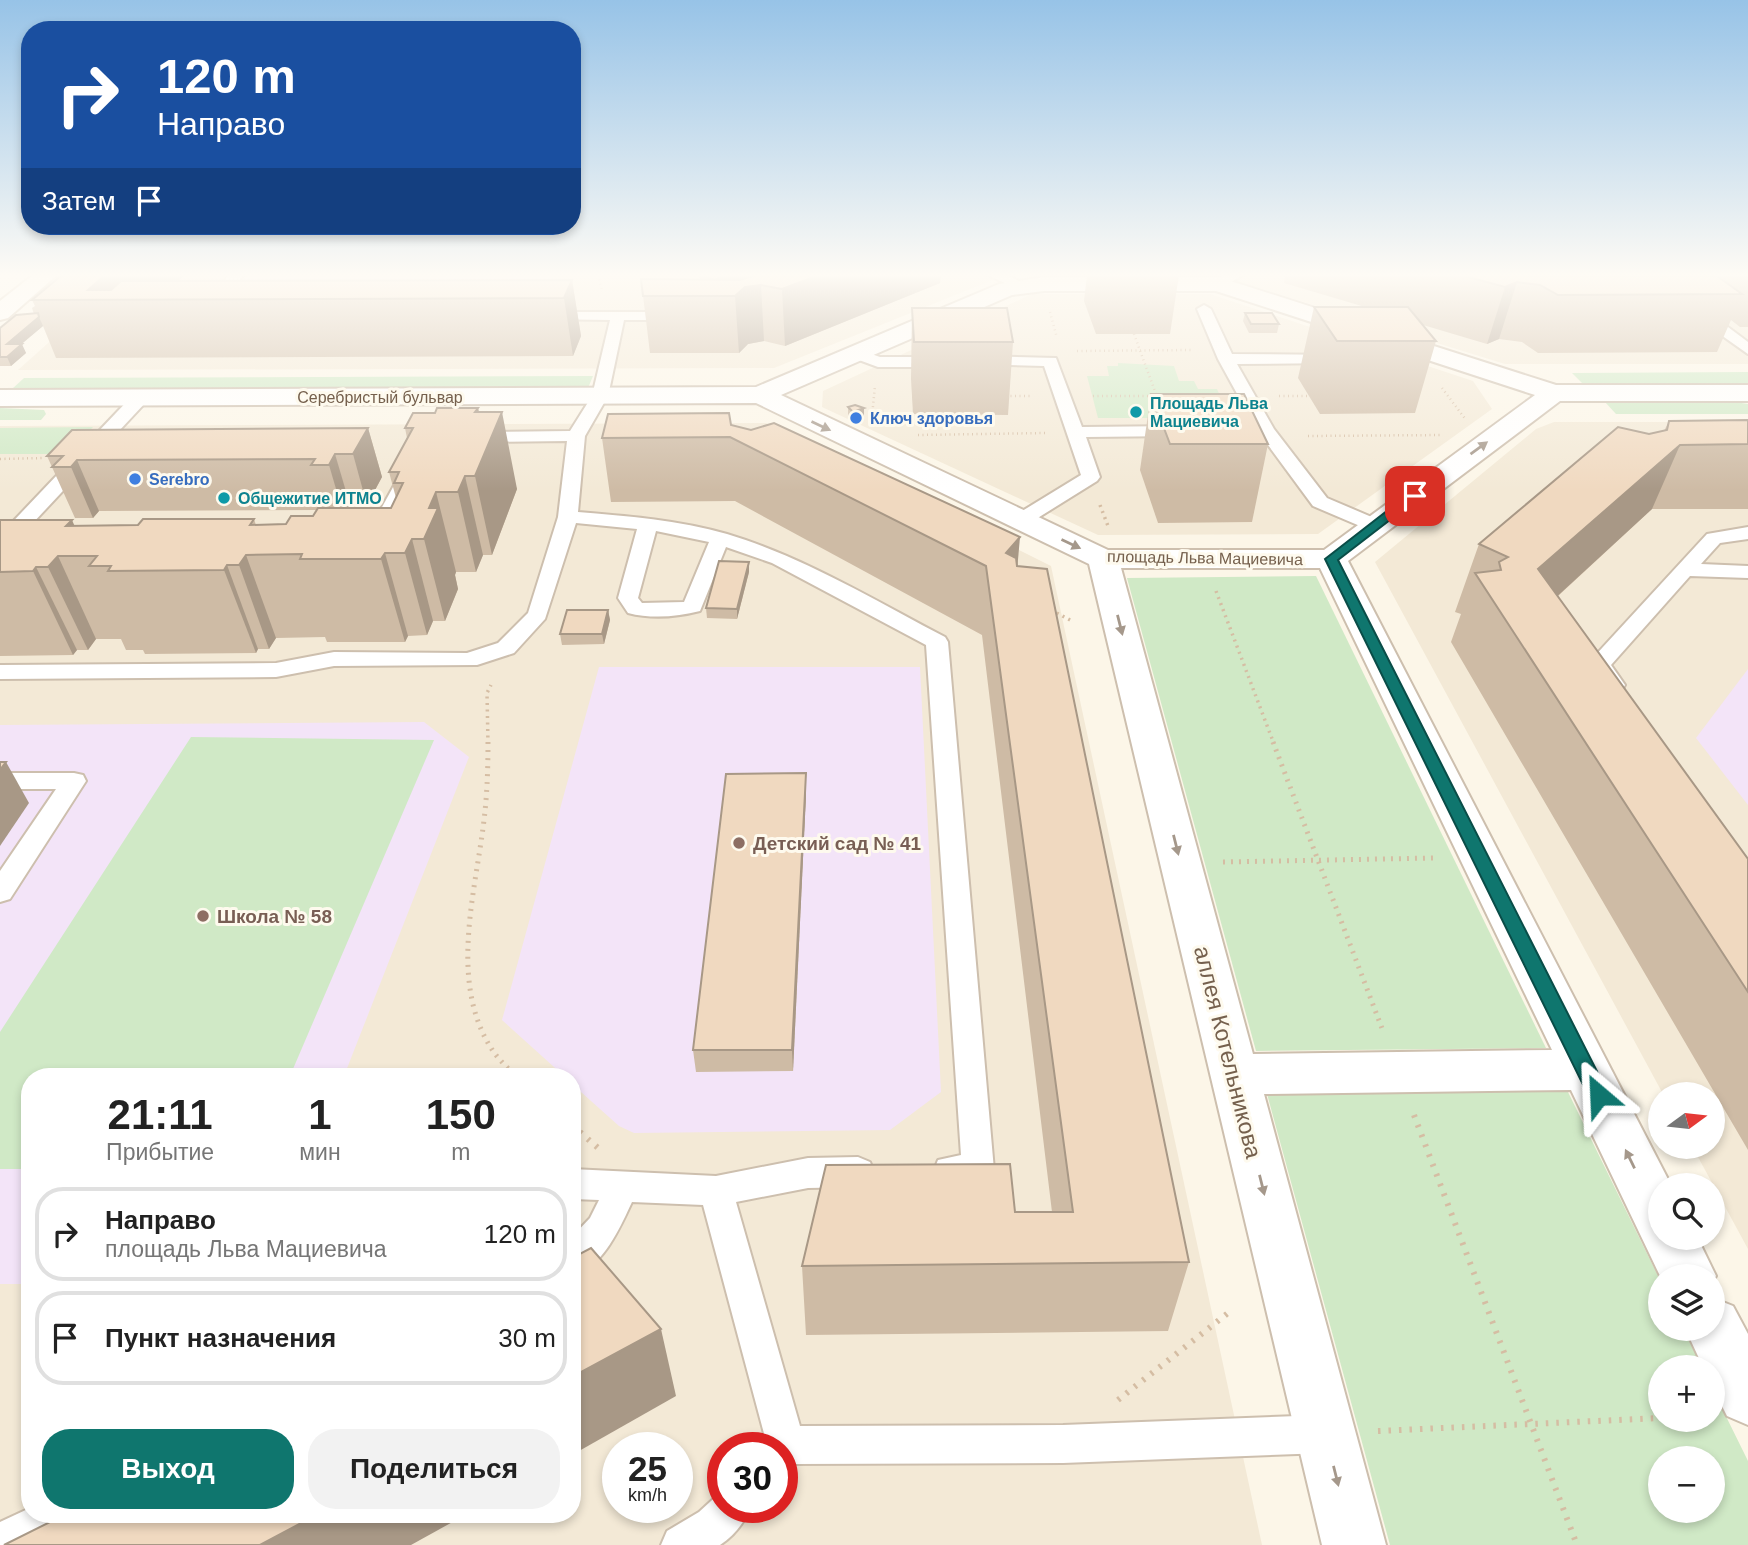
<!DOCTYPE html>
<html lang="ru">
<head>
<meta charset="utf-8">
<style>
  :root { --surface:#fff; --page:#f2f2f2; --text:#222; --muted:#767676; --line:#e0e0e0; --accent:#0f766e }
  body { margin:0; font-family:Helvetica,sans-serif; background:var(--page); color:var(--text); height:100vh; display:flex; flex-direction:column; font-size:26px; white-space:nowrap }
  * { box-sizing:border-box; margin:0 }
  p { font-size:23px; color:var(--muted) }
  .icon { flex:none; width:38px; height:38px; fill:none; stroke:currentColor; stroke-width:2; stroke-linecap:round; stroke-linejoin:round }
  .map { position:relative; flex:1; overflow:hidden }
  .panel { position:absolute; left:21px; top:1068px; width:560px; height:455px; display:flex; flex-direction:column; background:var(--surface); border-radius:28px; box-shadow:0 4px 10px #0003 }
  .panel>* { flex:none }
  .banner { position:absolute; left:21px; top:21px; width:560px; height:214px; border-radius:28px; box-shadow:0 4px 10px #0003; background:#1a4fa0; color:#fff; overflow:hidden }
  .needle { width:46px; rotate:75deg }
  .fabs { position:absolute; left:1648px; top:1082px; display:grid; gap:14px }
  .fabs a { display:grid; place-items:center; width:77px; height:77px; border-radius:50%; background:var(--surface); box-shadow:0 4px 10px #0003; font-size:35px }
  .speed { position:absolute; left:602px; top:1432px; display:flex; gap:14px; font-size:35px; font-weight:700; text-align:center }
  .speed>* { display:grid; place-content:center; width:91px; height:91px; border-radius:50%; background:var(--surface); box-shadow:0 4px 10px #0003; line-height:1 }
  .speed small { font-size:18px; font-weight:400 }
  .speed .limit { border:10px solid #d22; background:#fff; color:#111 }
  .pin { position:absolute; display:grid; place-items:center; width:60px; height:60px; color:#fff; margin:-30px; border-radius:14px; box-shadow:0 4px 10px #0006 }
  .me { position:absolute; width:77px; margin:-38px; rotate:334deg; stroke-linejoin:round; filter:drop-shadow(0 0 5px #0008) }
  .turn { display:flex; align-items:center; gap:24px; height:147px; padding:0 21px; font-size:32px }
  .turn .icon { width:91px; height:91px; stroke-width:2.5 }
  .turn b { display:block; font-size:49px; line-height:60px }
  .then { display:flex; align-items:center; height:66px; padding:0 21px; background:#0003; gap:14px; font-size:26px }
  .eta { display:flex; justify-content:space-evenly; align-items:center; height:119px; text-align:center }
  .eta b { font-size:42px; font-weight:700; line-height:49px }
  .action { display:flex; gap:14px; margin-top:auto; padding:14px 21px }
  .action a { flex:1; height:80px; border-radius:28px; background:var(--accent); color:#fff; font-size:28px; font-weight:700; line-height:80px; text-align:center }
  .action a+a { background:var(--page); color:var(--text) }
  ul { padding:0; list-style:none }
  li { display:flex; align-items:center; gap:21px; height:94px; margin:0 14px 10px; padding:0 7px; border:4px solid var(--line); border-radius:28px }
  li div { flex:1 }
  li b { display:block; font-size:26px }
  li em { font-style:normal }
  .map>svg:first-child { display:block }
  .residential { fill:#f3e9d6; fill-rule:evenodd }
  .education { fill:#f3e4f8 }
  .green { fill:#d0e9c6; fill-rule:evenodd }
  .lines { fill:none; stroke-linecap:round; stroke-linejoin:round }
  .lane-casing { stroke:#cdbfae; stroke-width:4 }
  .street-casing { stroke:#cdbfae; stroke-width:4 }
  .secondary-casing { stroke:#d0c0ab; stroke-width:4 }
  .path-far3 { stroke:#d5bda3; stroke-width:2.5; stroke-dasharray:1 3.5; stroke-linecap:butt }
  .path-far2 { stroke:#d5bda3; stroke-width:3.5; stroke-dasharray:2 4.5; stroke-linecap:butt }
  .path-far1 { stroke:#d5bda3; stroke-width:5; stroke-dasharray:2 6; stroke-linecap:butt }
  .path { stroke:#d5bda3; stroke-width:6; stroke-dasharray:2.5 8; stroke-linecap:butt }
  .lane { fill:#fff; fill-rule:evenodd }
  .street { fill:#fff; fill-rule:evenodd }
  .secondary { fill:#fff; fill-rule:evenodd }
  .wall { fill:#cebba5 }
  .shaded-wall { fill:#a89886 }
  .building { fill:#f0d9c0; stroke:#a89886; stroke-width:2 }
  .oneway { fill:#a5988b }
  .route { fill:#0f766e; stroke:#0a4d48; stroke-width:2 }
  .culture-dot { fill:#0f9aa8; stroke:#fefaee; stroke-width:2.5 }
  .shop-dot { fill:#3f7fe0; stroke:#fefaee; stroke-width:2.5 }
  .education-dot { fill:#8d6e63; stroke:#fefaee; stroke-width:2.5 }
  .labels { text-anchor:middle; dominant-baseline:central; stroke-width:6; stroke-linejoin:round; paint-order:stroke }
  .far-street-label { font-size:16px; fill:#75604d; stroke:#fefaee }
  .far-culture-label { font-size:16px; font-weight:bold; fill:#0d838f; stroke:#fefaee; text-anchor:start }
  .far-shop-label { font-size:16px; font-weight:bold; fill:#366cbe; stroke:#fefaee; text-anchor:start }
  .education-label { font-size:19px; font-weight:bold; fill:#785e54; stroke:#fefaee; text-anchor:start }
  .near-street-label { font-size:23px; fill:#75604d; stroke:#fefaee }
</style>
</head>
<body>
<div class="map">
<svg width="1748" height="1545" viewBox="0 0 1748 1545">
  <rect width="100%" height="100%" fill="#fcf6e8"/>
  <g class="residential">
    <polygon points="124,275 1005,275 774,368 18,370"/>
    <polygon points="1217,275 1748,275 1748,364 1505,364"/>
    <polygon points="1032,294 1210,294 1473,381 1492,409 1318,534 1098,535 822,407 823,391"/>
    <polygon points="1554,422 1748,422 1748,1249 1692,1146 1713,1146 1713,1094 1663,1094 1375,562 1536,429"/>
    <path d="M766,423L1051,566L1262,1545H0V426ZM30,1076H572V1514H30ZM618,1447H677V1507H618ZM723,1447H782V1507H723Z"/>
  </g>
  <g class="education">
    <polygon points="248,275 553,275 547,286 240,284"/>
    <polygon points="599,667 920,667 941,1092 890,1130 634,1133 619,1126 572,1084 572,1076 564,1076 502,1020"/>
    <polygon points="1748,669 1748,805 1696,738"/>
    <polygon points="424,722 469,757 344,1076 30,1076 30,1284 0,1284 0,725"/>
  </g>
  <g class="green">
    <polygon points="1118,363 1174,366 1179,381 1194,381 1198,389 1217,389 1230,418 1098,418 1087,376 1109,376 1107,366 1118,366"/>
    <polygon points="1748,372 1748,383 1582,383 1572,373"/>
    <polygon points="593,376 588,388 12,389 24,378"/>
    <polygon points="1605,402 1735,402 1748,404 1748,414 1616,414"/>
    <polygon points="0,408 44,410 46,414 41,420 0,420"/>
    <polygon points="93,427 68,454 0,454 0,428"/>
    <polygon points="1316,576 1546,1048 1256,1051 1127,578"/>
    <polygon points="191,737 434,740 290,1076 30,1076 30,1169 0,1169 0,1032"/>
    <path d="M1567,1090L1661,1282V1328H1683L1702,1367H1661V1419H1713V1390L1748,1461V1545H1390L1267,1094ZM1661,1458H1713V1510H1661Z"/>
  </g>
  <g class="lines">
    <g class="lane-casing">
      <g id="lane">
        <polygon points="229,275 244,275 215,308 205,308 205,302"/>
        <polygon points="988,275 1007,275 1029,286 1017,289"/>
        <polygon points="1225,275 1243,275 1223,287 1213,287 1213,281"/>
        <polygon points="1204,305 1211,309 1232,354 1342,355 1342,361 1336,363 1237,364 1274,429 1327,498 1381,521 1384,525 1381,529 1367,529 1313,506 1257,430 1218,359 1197,309"/>
        <path d="M544,312H679L686,316L679,320H624L608,396L585,436L578,512C627,516 679,520 727,534C804,557 874,600 945,637L948,642L994,1170L990,1180C973,1186 955,1186 938,1180L934,1170L938,1160L961,1155L926,645L772,563L726,547L700,611C677,617 651,619 628,613L618,598L637,529L576,523L545,619L514,653L477,665L334,666L276,677L0,679V665L276,663L334,652L467,653L498,643L528,613L558,517L567,441L475,442L466,437L475,432L570,431L592,396L610,320L539,319L537,316ZM656,531L709,542L684,602L642,603L638,598Z"/>
        <polygon points="1696,316 1716,318 1748,342 1748,354 1707,325 1691,323 1691,317"/>
        <polygon points="857,349 880,357 942,357 950,362 942,367 878,367 851,357 851,351"/>
        <polygon points="979,356 1056,358 1082,427 1179,426 1188,431 1179,436 1086,437 1100,477 1097,481 1028,524 1014,524 1011,520 1014,516 1081,475 1044,366 973,364 973,358"/>
        <polygon points="141,392 147,393 147,401 17,540 7,555 0,557 2,533 135,393"/>
        <polygon points="412,464 421,469 385,538 375,544 368,542 365,538 403,469"/>
        <polygon points="1748,527 1748,539 1720,543 1701,564 1748,566 1748,578 1690,576 1611,665 1625,685 1622,690 1606,690 1588,665 1591,660 1707,534"/>
        <polygon points="0,773 74,773 83,775 86,781 10,899 0,902 0,871 56,789 0,789"/>
        <path d="M858,1157L870,1162L874,1172L870,1182L858,1187L808,1188L736,1202L800,1426L1063,1425L1325,1415L1339,1420L1344,1434L1339,1448L1325,1453L1063,1463L792,1464L782,1468V1447H763L766,1441L703,1205L632,1202C619,1230 603,1266 572,1278V1237L590,1218L599,1200L572,1199V1169L716,1176L808,1158Z"/>
        <path d="M723,1490V1507H751C744,1523 734,1536 720,1545H661L667,1531L699,1512Z"/>
        <polygon points="30,1508 30,1514 81,1514 75,1528 40,1545 0,1545 0,1522"/>
      </g>
    </g>
    <g class="street-casing">
      <g id="street">
        <path d="M1044,277H1218L1556,385H1748V401H1560L1348,561L1671,1185H1661V1237H1697L1716,1276L1713,1281V1276L1661,1278L1571,1090L1264,1094L1386,1545H1322L1089,564L756,403L0,406V390L756,387L999,284ZM1044,291H1216L1535,395L1324,550H1108L781,395L1012,295ZM1121,568H1320L1552,1050L1253,1054Z"/>
        <polygon points="1713,1298 1733,1306 1748,1334 1748,1425 1727,1416 1713,1388 1713,1367 1703,1367 1685,1328 1713,1328"/>
      </g>
    </g>
    <g class="secondary-casing">
      <polygon id="secondary" points="33,275 57,275 8,318 0,320 0,301"/>
    </g>
    <g class="path-far3">
      <polyline points="598,275 602,291"/>
      <polyline points="1050,312 1057,338"/>
      <polyline points="1134,334 1157,397"/>
      <polyline points="1077,351 1191,350"/>
      <polyline points="1442,388 1466,420"/>
      <polyline points="1006,396 1032,396"/>
      <polyline points="1093,396 1155,396"/>
      <polyline points="1279,396 1309,396"/>
      <polyline points="872,416 875,386"/>
      <polyline points="918,435 1046,433"/>
      <polyline points="1308,436 1443,435"/>
      <polyline points="0,459 43,458"/>
    </g>
    <g class="path-far2">
      <polyline points="1100,505 1108,526"/>
      <polyline points="1216,591 1274,744"/>
      <polyline points="1051,610 1072,621"/>
      <polyline points="488,744 487,693 491,685"/>
    </g>
    <g class="path-far1">
      <path d="M488,742C488,771 487,799 483,828C474,897 450,983 491,1048C497,1058 507,1067 515,1076"/>
      <polyline points="1273,742 1383,1031"/>
      <polyline points="1223,862 1434,858"/>
    </g>
    <g class="path">
      <polyline points="1414,1115 1577,1545"/>
      <polyline points="572,1125 598,1148"/>
      <polyline points="1118,1400 1233,1309"/>
      <polyline points="1378,1431 1661,1418"/>
    </g>
    <use href="#lane" class="lane"/>
    <use href="#street" class="street"/>
    <use href="#secondary" class="secondary"/>
  </g>
  <g class="wall">
    <polygon points="62,275 184,275 178,281 572,280 581,336 573,356 56,358 43,326 21,344 26,353 11,366 0,366 0,328 34,314 32,308 35,306 32,300"/>
    <polygon points="699,275 752,275 737,280 940,283 785,346 764,341 748,344 739,353 650,353 641,279 700,280"/>
    <polygon points="1087,275 1179,275 1170,334 1096,334 1084,301"/>
    <polygon points="1285,275 1527,275 1532,276 1748,275 1748,327 1740,327 1731,320 1717,352 1538,353 1522,342 1499,339 1487,344 1423,325 1436,341 1415,413 1320,414 1298,378 1314,307 1365,307 1284,283"/>
    <polygon points="912,308 1013,342 1008,415 913,414 911,379"/>
    <polygon points="1245,313 1279,324 1277,333 1249,333 1243,321"/>
    <polygon points="1151,394 1268,444 1252,522 1158,523 1140,470"/>
    <polygon points="848,407 864,418 853,421 848,417"/>
    <polygon points="478,408 479,412 517,489 492,555 483,555 476,572 456,572 455,575 458,589 445,621 433,621 427,635 408,636 405,642 327,642 325,637 276,638 269,649 258,649 256,653 145,654 143,650 126,650 121,639 96,639 88,650 77,650 73,655 0,656 0,520 74,526 138,525 254,519 256,525 286,524 313,516 317,510 99,511 93,518 75,518 47,456 368,428 382,477 367,505 350,505 348,508 391,508 396,498 389,472 407,438 405,428 435,413"/>
    <polygon points="1748,420 1748,509 1652,509 1558,596 1748,859 1748,1150 1451,642 1461,614 1455,612 1479,544 1649,434 1664,431 1669,421"/>
    <polygon points="731,425 1018,566 1189,1262 1168,1331 806,1335 802,1266 1015,1212 1052,1212 982,635 735,501 611,502 602,438"/>
    <polygon points="749,572 737,619 707,618 706,608"/>
    <polygon points="608,610 610,620 604,644 562,645 560,634"/>
    <polygon points="806,773 806,795 793,1071 696,1072 693,1050"/>
  </g>
  <g class="shaded-wall">
    <polygon points="105,275 184,275 159,300 88,290"/>
    <polygon points="728,275 752,275 714,288 714,280"/>
    <polygon points="819,275 941,275 940,283 785,346 782,289"/>
    <polygon points="572,280 581,336 573,356 564,298"/>
    <polygon points="1517,282 1499,339 1487,344 1505,287"/>
    <polygon points="761,285 764,341 748,344 739,353 735,296 745,287"/>
    <polygon points="39,317 43,326 11,353 7,344"/>
    <polygon points="22,344 26,353 11,366 7,357"/>
    <polygon points="478,408 486,449 502,412 517,489 492,555 475,476 475,412"/>
    <polygon points="864,408 864,418 853,421 853,412"/>
    <polygon points="368,428 382,477 367,505 353,454"/>
    <polygon points="1680,445 1652,509 1515,635 1538,569"/>
    <polygon points="335,454 350,505 344,516 329,465"/>
    <polygon points="77,460 99,511 93,518 71,467"/>
    <polygon points="465,476 483,555 476,572 458,492"/>
    <polygon points="436,492 456,572 455,575 458,589 445,621 424,539 429,508"/>
    <polygon points="72,520 88,556 66,526"/>
    <polygon points="1020,537 1014,605 1006,553"/>
    <polygon points="412,539 433,621 427,635 405,553"/>
    <polygon points="385,553 408,636 405,642 381,559"/>
    <polygon points="246,555 276,638 269,649 239,565"/>
    <polygon points="58,556 96,639 88,650 48,567"/>
    <polygon points="749,562 749,572 737,619 737,609"/>
    <polygon points="227,565 258,649 256,653 224,570"/>
    <polygon points="36,567 77,650 73,655 33,571"/>
    <polygon points="608,610 610,620 604,644 602,634"/>
    <polygon points="6,762 29,803 0,846 0,770"/>
    <polygon points="806,773 806,795 793,1071 792,1050"/>
    <polygon points="661,1329 676,1396 572,1455 572,1377"/>
    <polygon points="318,1514 467,1514 411,1545 260,1545"/>
  </g>
  <g class="building">
    <polygon points="62,275 105,275 88,290 111,290 121,281 572,280 564,298 32,300"/>
    <polygon points="701,275 728,275 714,280"/>
    <polygon points="755,275 819,275 782,289 761,285 745,287 735,296 643,296 641,279 740,280"/>
    <polygon points="1461,275 1527,275 1532,276 1717,276 1742,294 1558,295 1540,285 1517,282 1505,287"/>
    <polygon points="1314,307 1408,307 1436,341 1337,341"/>
    <polygon points="912,308 1007,308 1013,342 914,342"/>
    <polygon points="38,313 39,317 7,344 22,344 7,357 0,357 0,328 16,315"/>
    <polygon points="1245,313 1272,313 1279,324 1251,324"/>
    <polygon points="1151,394 1244,394 1268,444 1170,444"/>
    <polygon points="855,405 864,408 853,412 848,407"/>
    <polygon points="437,408 478,408 475,412 502,412 475,476 465,476 458,492 436,492 429,508 438,508 424,539 412,539 405,553 385,553 381,559 300,559 302,554 246,555 239,565 227,565 224,570 108,571 111,566 89,566 97,556 58,556 48,567 36,567 33,571 0,572 0,520 72,520 66,526 138,525 143,519 254,519 250,525 286,524 291,516 313,516 318,508 391,508 403,483 394,483 399,472 389,472 413,428 405,428 413,413 435,413"/>
    <polygon points="729,413 731,425 751,430 774,423 1020,537 1006,553 1016,558 1017,566 1047,569 1189,1262 802,1266 826,1165 1010,1164 1015,1212 1073,1212 986,566 730,437 602,438 608,414"/>
    <polygon points="1748,420 1748,444 1680,445 1538,569 1748,859 1748,992 1475,573 1501,570 1499,562 1508,557 1479,544 1618,427 1649,434 1667,430 1669,421"/>
    <polygon points="368,428 353,454 335,454 329,465 311,465 315,459 77,460 71,467 52,467 63,456 47,456 72,430"/>
    <polygon points="719,561 749,562 737,609 706,608"/>
    <polygon points="567,610 608,610 602,634 560,634"/>
    <polygon points="0,762 6,762 0,770"/>
    <polygon points="806,773 792,1050 693,1050 726,774"/>
    <polygon points="591,1248 661,1329 572,1377 572,1258"/>
    <polygon points="66,1514 318,1514 260,1545 4,1545"/>
  </g>
  <defs><path id="oneway-solid" d="M-6-.8H1V-3.2L6.5 0L1 3.2V.8H-6Z" transform="scale(1.75)"/></defs>
  <g class="oneway">
    <use href="#oneway-solid" transform="translate(821 426) rotate(25)"/>
    <use href="#oneway-solid" transform="translate(1479 448) rotate(-36)"/>
    <use href="#oneway-solid" transform="translate(1071 544) rotate(25)"/>
    <use href="#oneway-solid" transform="translate(1120 625) rotate(76)"/>
    <use href="#oneway-solid" transform="translate(1176 845) rotate(76)"/>
    <use href="#oneway-solid" transform="translate(1630 1159) rotate(-116)"/>
    <use href="#oneway-solid" transform="translate(1262 1185) rotate(76)"/>
    <use href="#oneway-solid" transform="translate(1336 1476) rotate(76)"/>
  </g>
  <linearGradient id="sky" x2="0" y2="1"><stop stop-color="#97c3e7"/><stop offset="0.56" stop-color="#fefbf5"/><stop offset="1" stop-color="#fefbf5" stop-opacity="0"/></linearGradient>
  <rect width="1748" height="491" fill="url(#sky)"/>
  <polygon class="route" points="1410,493 1421,496 1338,560 1609,1095 1606,1101 1599,1104 1591,1101 1325,559"/>
  <g class="culture-dot">
    <circle cx="1136" cy="412" r="7"/>
    <circle cx="224" cy="498" r="7"/>
  </g>
  <g class="shop-dot">
    <circle cx="856" cy="418" r="7"/>
    <circle cx="135" cy="479" r="7"/>
  </g>
  <g class="education-dot">
    <circle cx="739" cy="843" r="7"/>
    <circle cx="203" cy="916" r="7"/>
  </g>
  <g class="labels">
    <g class="far-street-label">
      <text x="380" y="397">Серебристый бульвар</text>
      <text transform="translate(1205 558) rotate(1)">площадь Льва Мациевича</text>
    </g>
    <g class="far-culture-label">
      <text x="1150" y="403">Площадь Льва<tspan x="1150" dy="18">Мациевича</tspan></text>
      <text x="238" y="498">Общежитие ИТМО</text>
    </g>
    <g class="far-shop-label">
      <text x="870" y="418">Ключ здоровья</text>
      <text x="149" y="479">Serebro</text>
    </g>
    <g class="education-label">
      <text x="753" y="843">Детский сад № 41</text>
      <text x="217" y="916">Школа № 58</text>
    </g>
    <g class="near-street-label">
      <text transform="translate(1228 1052) rotate(76)">аллея Котельникова</text>
    </g>
  </g>
</svg>
<div class="fabs">
<a><svg class="needle" viewBox="-14 -14 28 28"><path d="M0-13l5 13h-10z" fill="#e53935"/><path d="M0 13l5-13h-10z" fill="#767676"/></svg></a>
<a><svg class="icon" aria-label="search" viewBox="0 0 24 24"><circle cx="10" cy="10" r="6"/><path d="M15 15l6 6"/></svg></a>
<a><svg class="icon" aria-label="layers" viewBox="0 0 24 24"><path d="M12 4l9 5-9 5-9-5zM3 14l9 5 9-5"/></svg></a>
<a>+</a>
<a>−</a>
</div>
<div class="speed"><div>25<small>km/h</small></div><div class="limit">30</div></div>
<div class="pin" style="left:1415px;top:496px;background:#d93025"><svg class="icon" aria-label="arrive" viewBox="0 0 24 24"><path d="M6 21V4h12l-3 4 3 4H6"/></svg></div>
<svg class="me" style="left:1599px;top:1095px" viewBox="-20 -20 40 40"><path d="M0-17L14 15 0 8-14 15z" fill="#0f766e" stroke="#fff" stroke-width="4"/></svg>
<div class="banner">
<div class="turn"><svg class="icon" aria-label="right" viewBox="0 0 24 24"><path d="M7 20v-9h11M14 6l5 5-5 5"/></svg><div><b>120 m</b>Направо</div></div>
<div class="then">Затем<svg class="icon" aria-label="arrive" viewBox="0 0 24 24"><path d="M6 21V4h12l-3 4 3 4H6"/></svg></div>
</div>
<section class="panel">
<div class="eta">
<div><b>21:11</b><p>Прибытие</p></div>
<div><b>1</b><p>мин</p></div>
<div><b>150</b><p>m</p></div>
</div>
<ul>
<li><svg class="icon" aria-label="right" viewBox="0 0 24 24"><path d="M7 20v-9h11M14 6l5 5-5 5"/></svg><div><b>Направо</b><p>площадь Льва Мациевича</p></div><em>120 m</em></li>
<li><svg class="icon" aria-label="arrive" viewBox="0 0 24 24"><path d="M6 21V4h12l-3 4 3 4H6"/></svg><div><b>Пункт назначения</b></div><em>30 m</em></li>
</ul>
<div class="action"><a>Выход</a><a>Поделиться</a></div>
</section>
</div>
</body>
</html>
